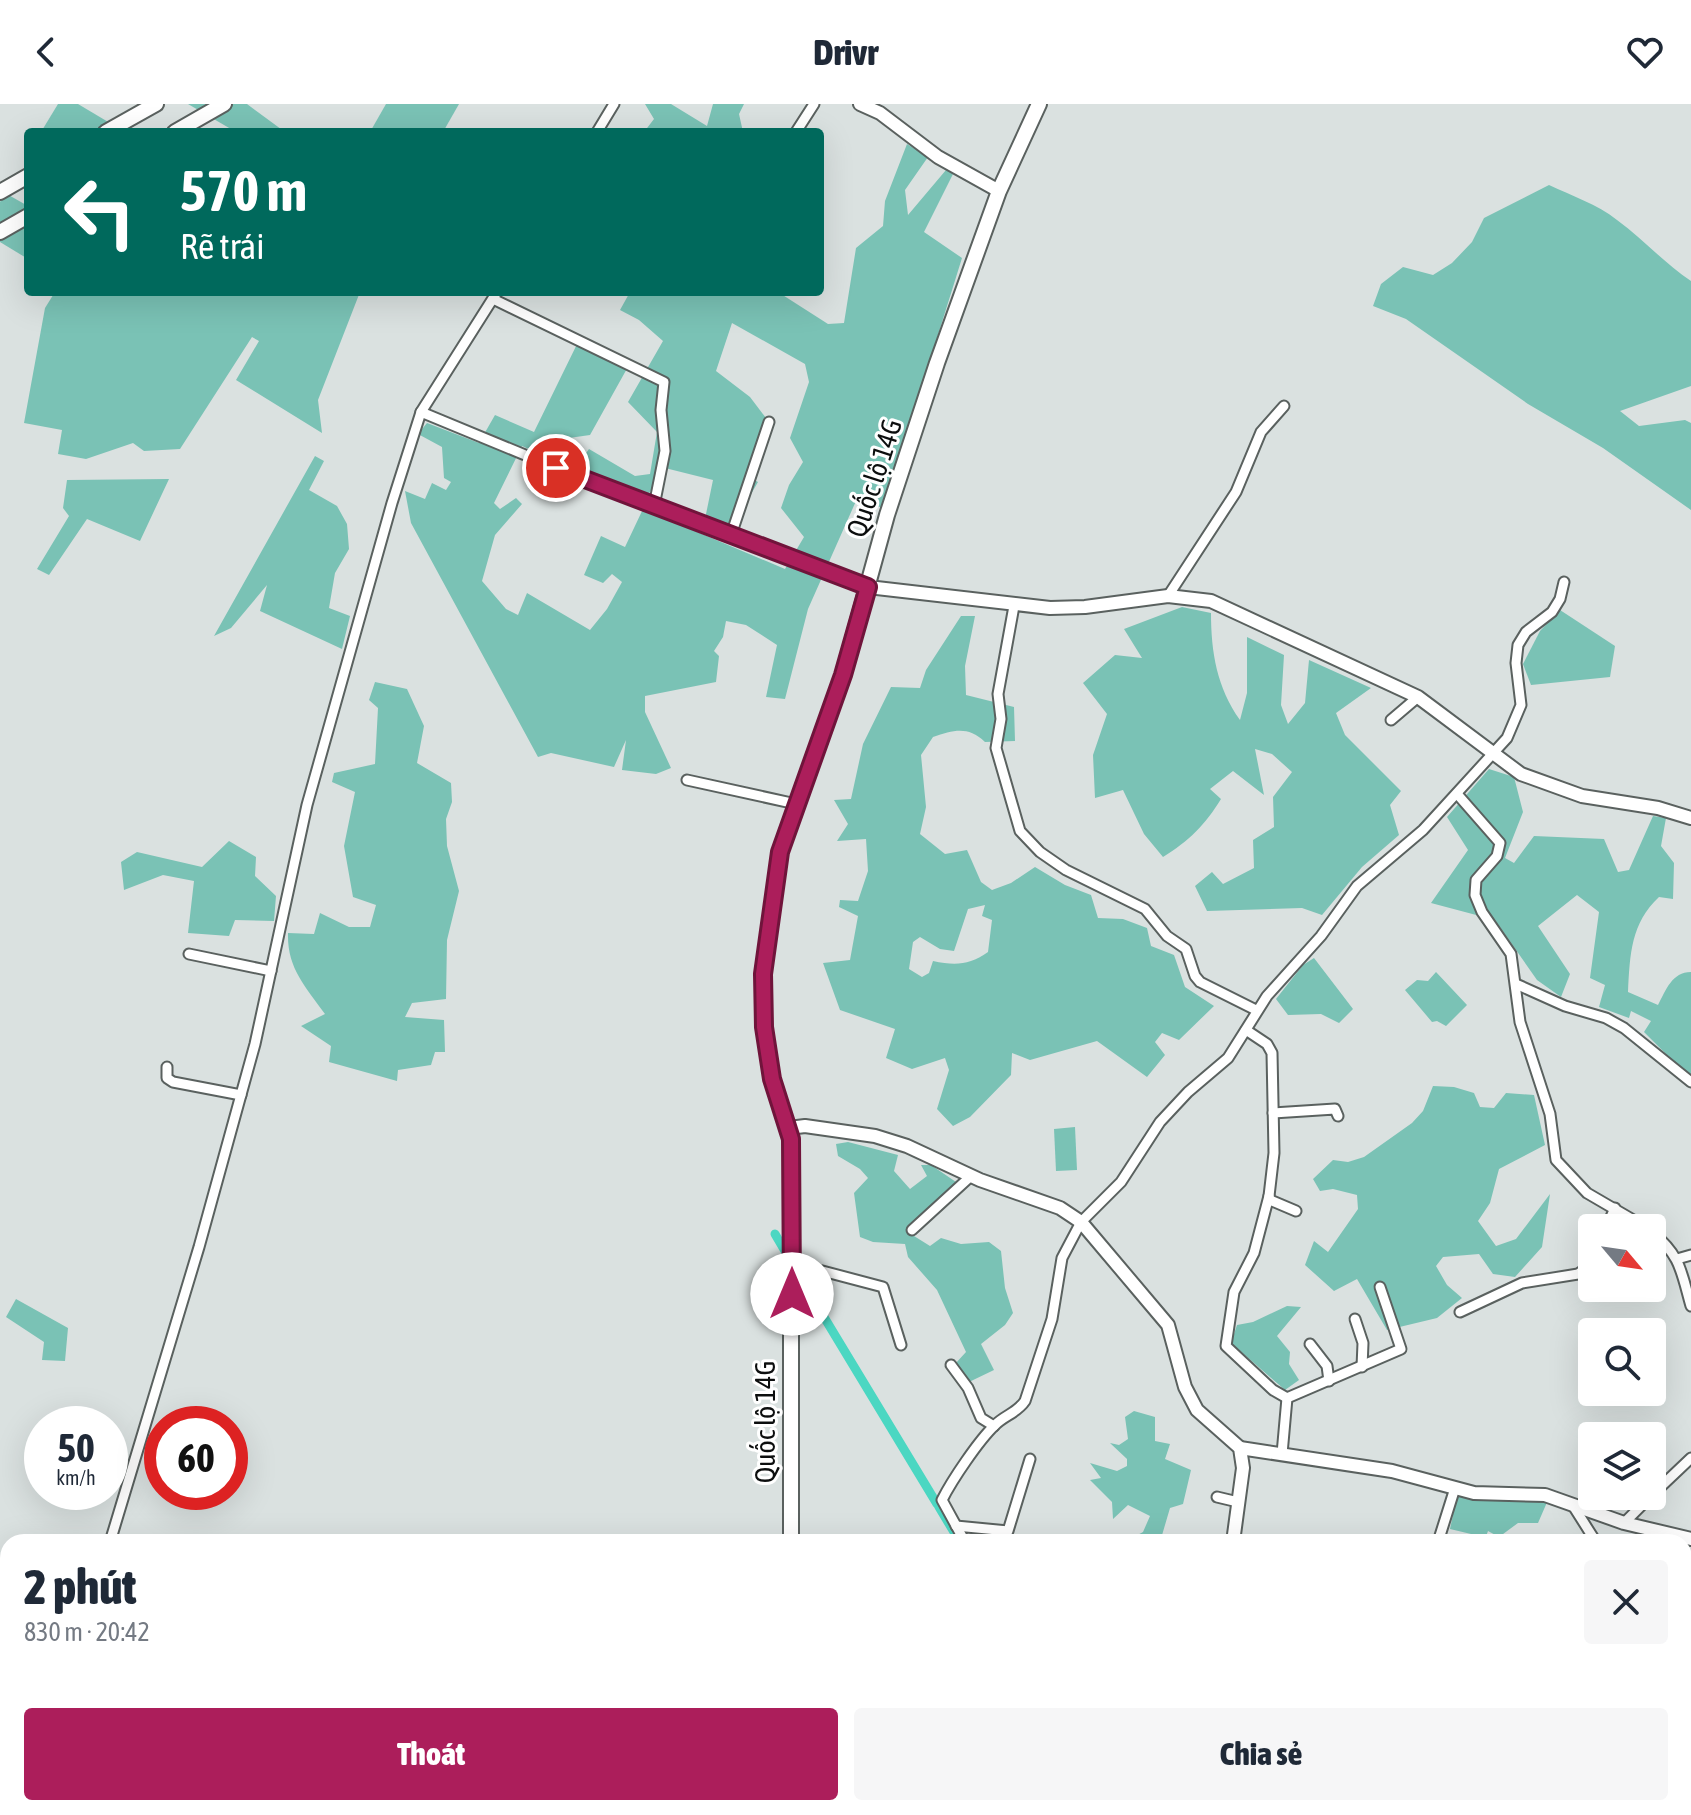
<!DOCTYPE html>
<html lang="vi">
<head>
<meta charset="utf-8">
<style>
  :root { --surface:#fff; --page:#f6f6f7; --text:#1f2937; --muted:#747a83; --accent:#ac1e5b }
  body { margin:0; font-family:"Asap Condensed",sans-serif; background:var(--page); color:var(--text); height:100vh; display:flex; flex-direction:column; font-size:30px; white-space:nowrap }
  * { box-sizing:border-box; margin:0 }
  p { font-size:26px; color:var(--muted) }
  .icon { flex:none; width:44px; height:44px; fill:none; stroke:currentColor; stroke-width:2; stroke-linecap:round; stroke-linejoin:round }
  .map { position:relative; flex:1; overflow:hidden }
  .details { position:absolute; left:0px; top:1430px; width:1692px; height:282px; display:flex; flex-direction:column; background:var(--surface); border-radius:24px 24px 0 0; box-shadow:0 8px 32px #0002 }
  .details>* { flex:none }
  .hud { position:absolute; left:24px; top:24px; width:800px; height:168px; border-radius:8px; box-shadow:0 8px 32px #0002; background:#00695c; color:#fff; overflow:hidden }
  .needle { width:52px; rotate:119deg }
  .fabs { position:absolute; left:1578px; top:1110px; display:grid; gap:16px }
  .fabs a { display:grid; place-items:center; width:88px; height:88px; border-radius:8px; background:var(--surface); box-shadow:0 8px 32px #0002; font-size:40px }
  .speed { position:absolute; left:24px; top:1302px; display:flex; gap:16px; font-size:40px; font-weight:700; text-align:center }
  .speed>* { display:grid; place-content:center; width:104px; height:104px; border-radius:50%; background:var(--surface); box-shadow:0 8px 32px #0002; line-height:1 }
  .speed small { font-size:20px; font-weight:400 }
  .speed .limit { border:12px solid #d22; background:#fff; color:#111 }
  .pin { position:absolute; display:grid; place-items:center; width:68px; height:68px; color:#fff; margin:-34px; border:4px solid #fff; border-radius:50%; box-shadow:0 2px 8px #0007 }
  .me { position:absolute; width:88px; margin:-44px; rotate:0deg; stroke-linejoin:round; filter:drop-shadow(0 0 6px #0008) }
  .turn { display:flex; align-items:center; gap:28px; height:168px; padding:0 24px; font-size:36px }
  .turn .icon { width:104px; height:104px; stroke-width:2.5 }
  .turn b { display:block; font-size:56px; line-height:68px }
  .round { display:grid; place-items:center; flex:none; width:84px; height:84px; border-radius:8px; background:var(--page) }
  .headline { display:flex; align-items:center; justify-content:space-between; height:136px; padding:0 24px }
  h1 { font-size:48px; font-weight:800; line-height:60px }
  .cta { display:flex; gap:16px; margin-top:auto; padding:16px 24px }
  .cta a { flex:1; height:92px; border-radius:8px; background:var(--accent); color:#fff; font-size:32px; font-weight:800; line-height:92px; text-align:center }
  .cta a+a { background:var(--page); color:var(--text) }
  header { display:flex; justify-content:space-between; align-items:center; height:104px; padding:0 24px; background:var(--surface); font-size:36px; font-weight:800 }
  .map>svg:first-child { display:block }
  .green { fill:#7ac2b5; fill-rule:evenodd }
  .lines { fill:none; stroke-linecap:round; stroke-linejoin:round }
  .canal { stroke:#4bd7c2; stroke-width:9 }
  .minor-casing { stroke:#5a615f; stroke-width:13 }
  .tertiary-casing { stroke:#5a615f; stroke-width:16 }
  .primary-casing { stroke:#5a615f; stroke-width:18 }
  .minor { stroke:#fff; stroke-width:9 }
  .tertiary { stroke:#fff; stroke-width:12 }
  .primary { stroke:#fff; stroke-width:14 }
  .route-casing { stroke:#70143b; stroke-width:20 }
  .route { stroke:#ac1e5b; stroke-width:14 }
  .labels { text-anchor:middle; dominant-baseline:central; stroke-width:6; stroke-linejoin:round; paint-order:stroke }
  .street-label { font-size:28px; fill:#0c0e0e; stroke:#fff }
</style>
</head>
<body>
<header><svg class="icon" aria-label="back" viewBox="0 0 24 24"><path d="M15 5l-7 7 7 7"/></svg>Drivr<svg class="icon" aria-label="heart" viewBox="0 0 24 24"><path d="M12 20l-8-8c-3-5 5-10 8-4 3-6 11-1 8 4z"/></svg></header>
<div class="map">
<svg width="1691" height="1711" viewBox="0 0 1691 1711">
  <rect width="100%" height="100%" fill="#dae1e0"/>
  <g class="green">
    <polygon points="58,0 78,0 125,28 41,28"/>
    <polygon points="188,0 247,0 285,28 236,28"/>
    <polygon points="386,0 459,0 443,28 370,28"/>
    <polygon points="645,0 671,0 707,22 713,0 744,0 739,10 743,28 644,28 654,15"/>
    <polygon points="907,40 928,53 905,86 908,111 946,66 954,68 924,128 962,154 884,404 856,397 808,505 785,595 766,593 777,541 746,521 726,517 723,533 714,547 719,552 716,578 645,592 645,608 671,664 656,670 622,666 626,636 614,663 551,649 538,653 411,419 405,387 425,395 432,379 446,386 451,378 444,374 442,343 418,330 427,319 479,339 495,311 534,328 581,232 629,261 590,331 562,335 540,350 522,342 494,399 500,405 516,394 522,400 495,431 482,477 506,505 518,511 527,489 590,526 607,505 622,478 612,470 603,479 584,471 601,432 625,443 643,405 785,465 804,433 781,404 789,381 803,358 790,334 809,278 805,260 732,219 716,267 750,293 766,314 749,373 758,378 731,425 705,415 713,376 665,364 648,391 574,366 589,345 635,372 650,370 657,328 628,298 663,237 639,216 620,206 630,188 778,188 828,220 844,219 856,144 883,122 885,97"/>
    <path d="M1549,81C1572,92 1597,100 1617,116C1643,135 1664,159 1691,177V282L1620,307L1639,322L1685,316L1691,319V406L1603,344L1528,300L1406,215L1373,202L1381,180L1403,163L1433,171L1452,159L1472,138L1484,114Z"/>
    <polygon points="5,89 28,102 28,155 0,138 0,98"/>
    <polygon points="55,188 360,188 318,296 322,329 236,276 259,237 252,233 180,345 144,347 133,339 86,355 58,350 62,326 24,319 45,204"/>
    <polygon points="315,352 324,357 309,386 337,402 347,420 349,445 335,469 329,504 350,512 342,545 260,507 267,481 231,524 214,532"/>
    <polygon points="169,375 140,437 87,415 49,471 37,465 69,412 63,404 67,376"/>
    <path d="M1182,503L1211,509C1211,548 1217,584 1240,616L1247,589V533L1284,551L1281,601L1288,620L1305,599L1309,556L1371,584L1336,609L1345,631L1401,687L1390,701L1399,731L1362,763L1322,811L1302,804L1207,807L1195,782L1212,768L1223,780L1254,764L1253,736L1274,723L1273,693L1292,668L1272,650L1255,645L1264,691L1233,667L1210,685L1221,695C1205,721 1189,737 1163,753L1144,730L1123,686L1095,694L1093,651L1107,610L1083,579L1115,551L1142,554L1124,525Z"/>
    <polygon points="1560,506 1615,542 1610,573 1531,581 1523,560 1540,527"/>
    <path d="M961,512H975L965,562L966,591L1014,603L1015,637L985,638C968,622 954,626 933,633L921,651L926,703L920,730L945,750L967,746L981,778L992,786L1011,779L1035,763L1065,781L1091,791L1098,814L1123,815L1147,824L1151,842L1174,851L1185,883L1214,902L1179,936L1162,929L1155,938L1165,951L1147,973L1097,937L1030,956L1012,949L1011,971L970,1013L953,1022L937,1005L949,966L945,954L912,965L886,954L895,925L840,906L823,859L850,856L858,812L839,803L840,796L858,797L868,767L866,735L837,737L848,720L834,696L851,695L863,640L891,583L920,584L926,566ZM985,801L982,812L992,816L988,848C969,861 956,862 933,857L929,869L922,873L909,865L913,838L920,833L940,845L954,847L968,805Z"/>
    <path d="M375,578L407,585L424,622L417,659L451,679L452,698L446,715L447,742L459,787L447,836L446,895L412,899L405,913L444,916L445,948H435L431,961L398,966L397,977L329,958L331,942L301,922L325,910C305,882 287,864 288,829L314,830L320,809L349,823H370L376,801L353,793L344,742L355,688L332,678L334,669L375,660L378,604L369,596Z"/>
    <path d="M1489,665L1514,673L1523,708L1505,754L1514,759L1534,732L1604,735L1618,768L1629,766L1653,712L1666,714L1661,742L1674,759L1673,795L1659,793C1631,819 1630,850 1628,888L1658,901C1666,886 1672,868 1691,868V975L1644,928L1651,917L1631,907L1629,914L1599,903L1605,881L1590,874L1599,808L1577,791L1538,822L1570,870L1561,893L1537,876L1495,816L1431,799L1468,746L1447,713Z"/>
    <polygon points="229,737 256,753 255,772 276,792 274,817 235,816 229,832 188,829 194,777 163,771 124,786 121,758 137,748 202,763"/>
    <polygon points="1314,854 1353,905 1339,919 1321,910 1288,911 1276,895 1303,861"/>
    <polygon points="1436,868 1467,901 1446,922 1437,917 1432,918 1405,886 1417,876 1428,877"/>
    <polygon points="1433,982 1454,983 1474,989 1480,1003 1494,1004 1506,989 1534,991 1545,1041 1499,1065 1490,1099 1478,1117 1496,1142 1516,1135 1550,1090 1542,1143 1515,1173 1493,1170 1479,1150 1443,1153 1436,1162 1447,1181 1462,1194 1437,1214 1387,1226 1357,1175 1334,1187 1305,1161 1314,1137 1328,1148 1358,1105 1357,1091 1333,1085 1320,1087 1313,1075 1333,1056 1348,1058 1364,1053 1412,1019 1423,1007"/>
    <polygon points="1075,1023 1077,1066 1056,1067 1054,1025"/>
    <polygon points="848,1038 898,1051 894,1067 910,1085 927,1072 921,1061 931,1061 956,1078 906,1127 930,1142 941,1134 961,1140 989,1138 1001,1147 1005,1184 1013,1209 1005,1221 981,1240 994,1266 969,1278 955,1260 966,1248 937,1186 908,1153 905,1140 873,1138 860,1133 854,1089 868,1074 860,1065 838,1052 836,1040"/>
    <polygon points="16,1195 68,1224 65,1257 42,1256 44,1238 6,1213"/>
    <polygon points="1287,1202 1301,1203 1277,1232 1290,1248 1289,1260 1299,1276 1285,1286 1231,1239 1237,1221 1253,1218"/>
    <polygon points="1134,1307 1155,1313 1155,1337 1170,1340 1165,1355 1191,1366 1183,1400 1170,1404 1160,1438 1125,1438 1143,1428 1150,1412 1128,1401 1113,1415 1112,1398 1090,1376 1101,1374 1090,1359 1117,1367 1127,1362 1127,1355 1110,1339 1119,1341 1128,1335 1125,1313"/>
    <polygon points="1457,1392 1548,1396 1538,1419 1518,1419 1499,1433 1488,1427 1484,1438 1474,1438 1471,1430 1450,1425"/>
  </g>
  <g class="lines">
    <g class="canal">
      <polyline points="775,1130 785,1147"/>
      <polyline points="798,1170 937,1400"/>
      <polyline points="939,1403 960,1438"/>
      <polyline points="1058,1711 1060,1704"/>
    </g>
    <g class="minor-casing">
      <g id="minor">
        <polyline points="597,28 614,0"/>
        <polyline points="796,28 814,0"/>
        <polyline points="493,195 664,278 661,306 665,347 654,402"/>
        <polyline points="421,308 583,375 868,483"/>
        <polyline points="731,431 769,318"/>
        <polyline points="1168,492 1236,388 1261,328 1284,302"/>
        <polyline points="1014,502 998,590 1001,615 996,644 1020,727 1040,748 1066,766 1145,805 1167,832 1186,845 1195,872 1200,878 1256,906"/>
        <polyline points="1391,616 1418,593"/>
        <polyline points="687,676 796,700"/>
        <polyline points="1458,691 1500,739 1497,752 1476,776 1475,791 1482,808 1511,850 1520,918 1550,1010 1556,1056 1587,1089 1647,1124"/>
        <polyline points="189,850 271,867"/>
        <polyline points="1516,880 1565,902 1606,914 1624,924 1691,978"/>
        <polyline points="1246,926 1267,940 1272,949 1274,1049 1269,1092 1270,1096 1296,1107"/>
        <polyline points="167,963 167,974 173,978 241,991"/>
        <polyline points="1273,1009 1335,1005 1338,1012"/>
        <polyline points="1269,1092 1254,1149 1234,1188 1226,1242 1273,1286 1287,1294"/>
        <polyline points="1606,1124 1615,1104"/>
        <polyline points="912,1126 971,1072"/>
        <path d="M1652,1128C1681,1152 1681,1167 1691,1202"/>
        <polyline points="1677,1155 1691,1151"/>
        <polyline points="792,1159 883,1183 901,1241"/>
        <polyline points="1460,1208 1522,1179 1578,1170 1585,1165 1592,1153"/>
        <polyline points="1355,1215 1363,1239 1362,1263"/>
        <polyline points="1310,1240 1327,1262 1329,1277"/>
        <polyline points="951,1261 968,1284 981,1314 994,1322"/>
        <polyline points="1282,1350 1287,1294 1401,1245 1380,1183"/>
        <polyline points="1652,1391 1691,1354"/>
        <polyline points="1217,1393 1238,1398"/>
        <polyline points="1572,1400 1596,1438"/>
        <polyline points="1624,1419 1651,1392"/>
        <polyline points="956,1422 1008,1427 1030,1355"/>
        <polyline points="110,1438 199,1143 255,940 307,701 392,399 421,308 497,188"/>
        <path d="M965,1438L942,1396C952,1376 979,1336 995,1321C1005,1311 1017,1309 1025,1297L1052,1215L1062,1154L1081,1118L1121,1078L1160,1018L1188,988L1228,954L1267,892L1321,832L1357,782L1423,726L1507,634L1521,601L1516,559L1518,541L1526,528L1552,508L1560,495L1564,478"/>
        <polyline points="1438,1438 1455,1384"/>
        <polyline points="1164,1704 1173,1711"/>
        <polyline points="1345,1704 1354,1711"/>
        <polyline points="23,1711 26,1704"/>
        <polyline points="1320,1711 1329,1704"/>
        <polyline points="1422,1711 1427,1704"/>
        <polyline points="1603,1711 1607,1704"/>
      </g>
    </g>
    <g class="tertiary-casing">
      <g id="tertiary">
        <polyline points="860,0 880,9 938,53 999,87"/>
        <polyline points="868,483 1050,504 1085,503 1168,492 1211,497 1418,593 1521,670 1582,692 1658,704 1691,714"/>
        <polyline points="789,1024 805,1022 875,1032 907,1042 980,1076 1060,1104 1081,1118 1168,1221 1185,1283 1197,1306 1240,1344 1243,1364 1233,1438"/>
        <polyline points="1240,1344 1392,1367 1474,1389 1545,1391 1624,1419 1691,1435"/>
        <polyline points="1049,1711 1051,1704"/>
      </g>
    </g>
    <g class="primary-casing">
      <g id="primary">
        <polyline points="106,28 156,0"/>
        <polyline points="175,28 224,0"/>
        <polyline points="0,88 28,72"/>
        <polyline points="0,128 28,112"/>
        <polyline points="791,1438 791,1035 772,975 764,923 763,870 780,748 843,571 887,411 937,259 999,87 1039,0"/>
        <polyline points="787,1711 788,1704"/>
      </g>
    </g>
    <use href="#minor" class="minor"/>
    <use href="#tertiary" class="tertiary"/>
    <use href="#primary" class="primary"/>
  </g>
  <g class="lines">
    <g class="route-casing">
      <polyline id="route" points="556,364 868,483 843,571 780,748 763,870 764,923 772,975 791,1035 792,1190"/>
    </g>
    <use href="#route" class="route"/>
  </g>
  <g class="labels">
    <g class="street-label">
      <text transform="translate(874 374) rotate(-72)">Quốc lộ 14G</text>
      <text transform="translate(765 1318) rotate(-90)">Quốc lộ 14G</text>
    </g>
  </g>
</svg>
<div class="fabs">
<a><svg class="needle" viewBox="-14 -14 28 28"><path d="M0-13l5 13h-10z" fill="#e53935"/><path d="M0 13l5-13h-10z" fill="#747a83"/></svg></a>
<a><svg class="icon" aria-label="search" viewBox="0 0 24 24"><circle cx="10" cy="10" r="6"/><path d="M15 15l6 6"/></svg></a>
<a><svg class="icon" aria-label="layers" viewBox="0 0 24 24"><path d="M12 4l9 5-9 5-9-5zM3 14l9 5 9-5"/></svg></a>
</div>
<div class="speed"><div>50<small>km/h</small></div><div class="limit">60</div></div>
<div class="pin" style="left:556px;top:364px;background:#d93025"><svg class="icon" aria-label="arrive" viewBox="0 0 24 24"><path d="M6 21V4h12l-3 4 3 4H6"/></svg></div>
<svg class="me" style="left:792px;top:1190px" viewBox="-20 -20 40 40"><circle r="19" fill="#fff"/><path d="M0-13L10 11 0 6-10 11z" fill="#ac1e5b"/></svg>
<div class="hud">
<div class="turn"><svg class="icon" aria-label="left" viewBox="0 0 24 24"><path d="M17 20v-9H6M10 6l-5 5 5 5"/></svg><div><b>570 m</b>Rẽ trái</div></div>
</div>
<section class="details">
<div class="headline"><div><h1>2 phút</h1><p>830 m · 20:42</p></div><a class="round"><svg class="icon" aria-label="close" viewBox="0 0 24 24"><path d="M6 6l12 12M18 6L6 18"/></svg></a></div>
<div class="cta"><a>Thoát</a><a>Chia sẻ</a></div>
</section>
</div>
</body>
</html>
